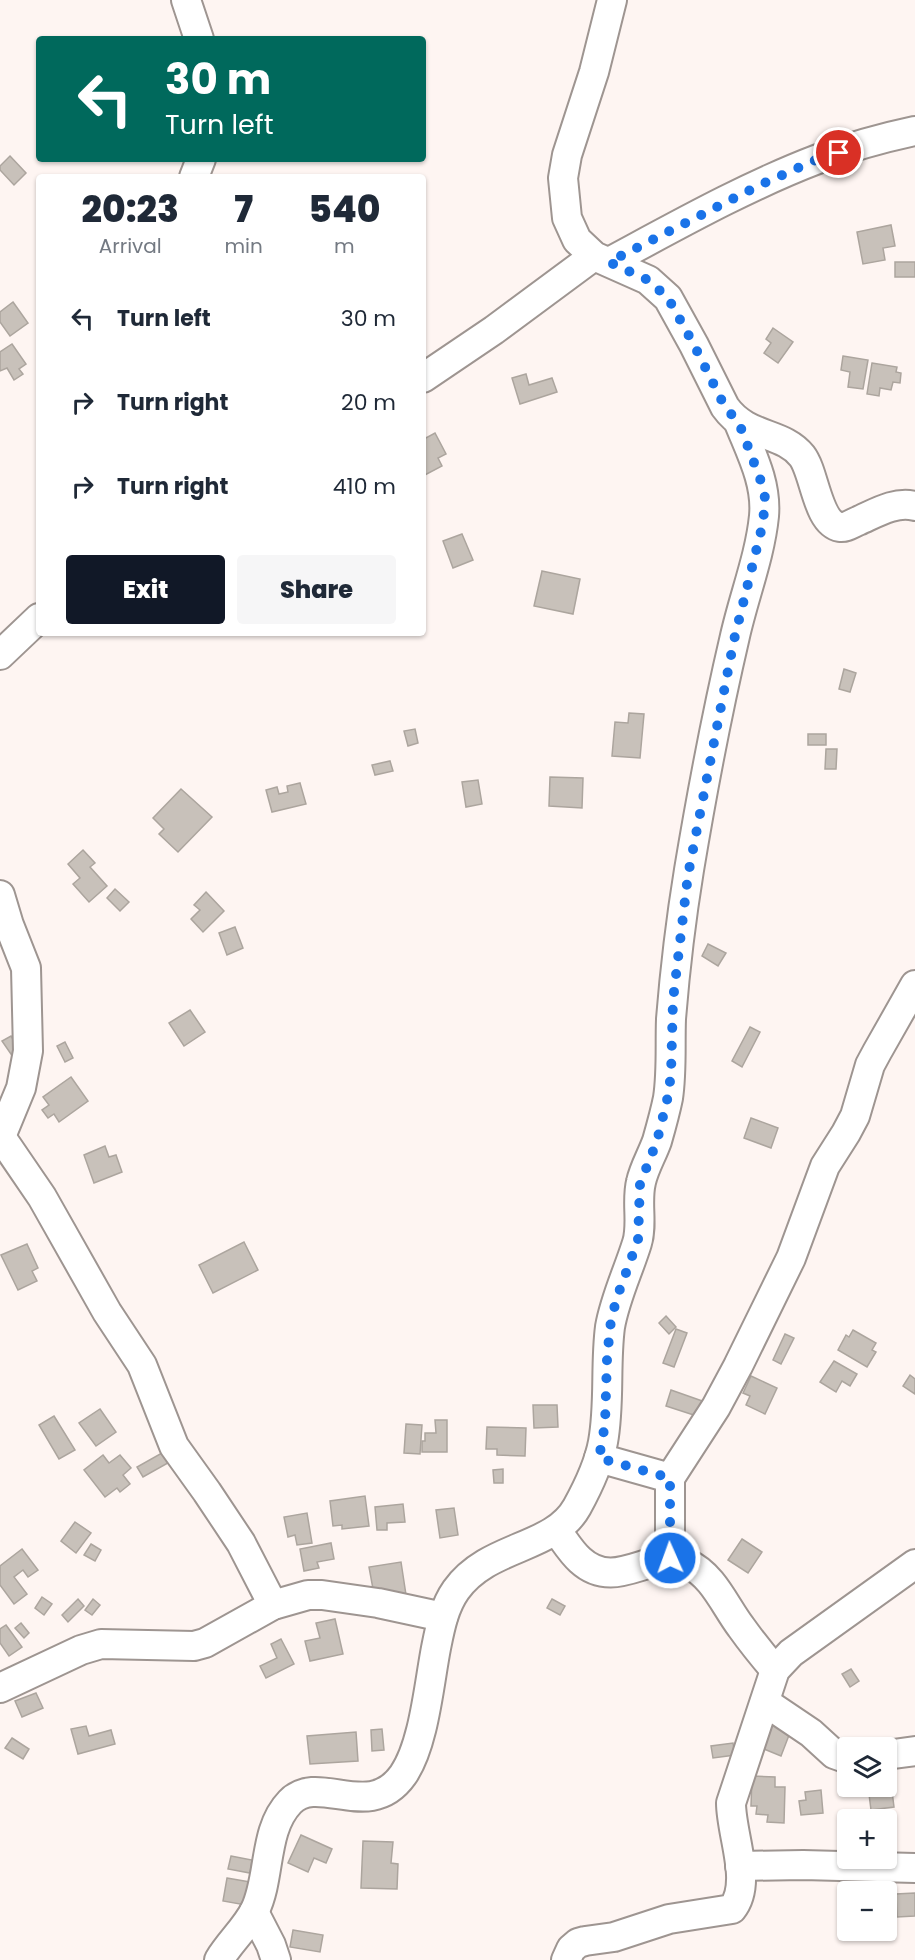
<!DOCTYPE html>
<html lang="en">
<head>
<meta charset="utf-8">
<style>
  :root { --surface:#fff; --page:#f6f6f7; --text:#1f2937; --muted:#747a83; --accent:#111827 }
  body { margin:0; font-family:Poppins,sans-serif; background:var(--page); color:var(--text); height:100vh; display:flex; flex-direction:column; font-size:22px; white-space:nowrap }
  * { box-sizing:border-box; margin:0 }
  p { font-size:20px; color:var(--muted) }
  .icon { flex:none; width:33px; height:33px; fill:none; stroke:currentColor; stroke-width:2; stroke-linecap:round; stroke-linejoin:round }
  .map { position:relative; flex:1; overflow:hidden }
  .drawer { position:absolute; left:36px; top:174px; width:390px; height:462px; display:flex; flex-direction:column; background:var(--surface); border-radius:6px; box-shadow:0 2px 4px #0004 }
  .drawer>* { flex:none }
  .banner { position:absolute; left:36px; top:36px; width:390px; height:126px; border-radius:6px; box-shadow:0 2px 4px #0004; background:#00695c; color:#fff; overflow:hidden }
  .buttons { position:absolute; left:837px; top:1737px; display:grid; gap:12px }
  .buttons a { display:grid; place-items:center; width:60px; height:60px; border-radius:6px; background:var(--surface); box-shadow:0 2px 4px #0004; font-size:30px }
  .pin { position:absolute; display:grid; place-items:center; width:51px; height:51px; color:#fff; margin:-26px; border:3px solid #fff; border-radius:50%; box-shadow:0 2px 6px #0007 }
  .me { position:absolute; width:66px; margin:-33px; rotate:358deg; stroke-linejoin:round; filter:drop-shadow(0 0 4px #0008) }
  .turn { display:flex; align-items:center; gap:21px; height:126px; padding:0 30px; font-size:27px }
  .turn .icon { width:78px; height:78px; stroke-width:2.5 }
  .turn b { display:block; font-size:42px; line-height:51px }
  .eta { display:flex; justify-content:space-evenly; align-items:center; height:102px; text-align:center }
  .eta b { font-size:36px; font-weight:800; line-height:42px }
  .cta { display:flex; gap:12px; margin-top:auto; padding:12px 30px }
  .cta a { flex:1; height:69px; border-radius:6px; background:var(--accent); color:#fff; font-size:24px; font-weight:800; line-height:69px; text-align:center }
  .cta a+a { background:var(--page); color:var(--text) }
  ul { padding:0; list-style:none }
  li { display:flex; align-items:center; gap:18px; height:84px; padding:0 30px }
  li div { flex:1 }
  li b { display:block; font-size:22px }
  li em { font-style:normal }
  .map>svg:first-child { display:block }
  .building { fill:#c8c1ba; stroke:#aca59e; stroke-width:1.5 }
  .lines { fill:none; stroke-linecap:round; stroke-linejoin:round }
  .minor-casing { stroke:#9e9591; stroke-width:32 }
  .minor { stroke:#fff; stroke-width:28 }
  .route { stroke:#1a73e8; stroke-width:10; stroke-dasharray:0 18 }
</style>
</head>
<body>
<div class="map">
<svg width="915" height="1960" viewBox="0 0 915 1960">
  <rect width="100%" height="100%" fill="#fef5f2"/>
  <g class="building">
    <polygon points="10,156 26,173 14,185 0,170 0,166"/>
    <polygon points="891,225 895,246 883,248 885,260 863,264 857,232"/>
    <rect x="895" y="262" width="20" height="15"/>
    <polygon points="13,302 28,323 10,336 0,322 0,312"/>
    <polygon points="773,328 793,342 778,363 764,353 771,343 766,339"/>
    <polygon points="12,344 26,364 19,369 23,374 14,380 7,368 0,371 0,352"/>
    <polygon points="843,356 868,360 863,389 848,387 850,372 841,370"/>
    <polygon points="872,363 897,367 896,372 901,373 900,383 893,382 891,390 880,388 879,396 867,394"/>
    <polygon points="526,374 529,385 552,378 557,392 520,404 512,378"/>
    <polygon points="423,432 426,438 435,433 446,454 438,458 442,466 423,476"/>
    <polygon points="462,534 473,560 453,568 443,541"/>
    <polygon points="542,571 580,579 573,614 534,606"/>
    <polygon points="844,669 856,673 850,692 839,689"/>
    <polygon points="629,713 644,714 640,758 612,756 615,722 628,723"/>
    <polygon points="415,729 418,743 408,746 404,731"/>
    <rect x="808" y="734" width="18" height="11"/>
    <polygon points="826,749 837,749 836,769 825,769"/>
    <polygon points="390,761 393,771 375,775 372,765"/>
    <polygon points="550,777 583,778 582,808 549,806"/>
    <polygon points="478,780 482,804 466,807 462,782"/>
    <polygon points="300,783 306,804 272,812 266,790 277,787 279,794 288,792 287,786"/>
    <polygon points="181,789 212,817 178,852 159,834 164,829 153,818"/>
    <polygon points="83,850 95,863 90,867 107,886 89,902 73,884 80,878 68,864"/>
    <polygon points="115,889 129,902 120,911 107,898"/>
    <polygon points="206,892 224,911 203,932 191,919 200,910 194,905"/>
    <polygon points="235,927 243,948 227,955 219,933"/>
    <polygon points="708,944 726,953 718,966 702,956"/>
    <polygon points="190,1010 205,1032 184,1046 169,1023"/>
    <polygon points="750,1027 760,1032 742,1067 732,1061"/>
    <polygon points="11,1036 21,1052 13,1057 2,1041"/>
    <polygon points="65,1042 73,1058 65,1062 57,1046"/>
    <polygon points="71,1077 88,1101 59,1122 54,1114 48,1118 42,1110 49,1105 43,1097"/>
    <polygon points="751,1118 778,1128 771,1148 744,1138"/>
    <polygon points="105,1146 109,1157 116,1155 122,1172 94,1183 84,1155"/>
    <polygon points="244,1242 258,1270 213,1293 199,1265"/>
    <polygon points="27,1244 38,1268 32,1271 37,1281 18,1290 1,1255"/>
    <polygon points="666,1316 676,1327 669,1334 659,1323"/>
    <polygon points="676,1329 687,1333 674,1367 663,1363"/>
    <polygon points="853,1330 876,1343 872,1350 876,1352 867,1367 838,1350 846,1335 849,1337"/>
    <polygon points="785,1334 794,1338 781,1364 773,1360"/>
    <polygon points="834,1361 857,1374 850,1386 842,1381 836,1392 820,1382"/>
    <polygon points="910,1375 915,1379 915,1394 903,1386"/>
    <polygon points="751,1376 777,1388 765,1414 746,1405 750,1396 743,1393"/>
    <polygon points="671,1390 708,1403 703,1418 666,1406"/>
    <polygon points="533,1405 557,1405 558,1427 534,1428"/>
    <polygon points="100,1409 116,1432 96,1446 79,1423"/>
    <polygon points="54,1416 75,1450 59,1459 39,1425"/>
    <polygon points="435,1420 447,1420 447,1452 422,1452 422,1441 425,1441 425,1433 436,1433"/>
    <polygon points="406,1424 422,1425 420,1454 404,1453"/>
    <polygon points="487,1427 526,1428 525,1456 497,1455 497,1449 486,1449"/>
    <polygon points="169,1449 175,1459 143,1477 137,1467"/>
    <polygon points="103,1455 109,1463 120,1455 131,1468 123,1475 130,1484 120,1492 117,1488 105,1497 84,1470"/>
    <polygon points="503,1469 503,1483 494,1483 493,1470"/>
    <polygon points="365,1496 369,1526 342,1529 342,1525 333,1526 330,1501"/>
    <polygon points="403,1504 405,1522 387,1523 387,1530 377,1530 375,1507"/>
    <polygon points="454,1508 458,1535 440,1538 436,1510"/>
    <polygon points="307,1513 312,1543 297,1545 295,1535 288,1537 284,1517"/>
    <polygon points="75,1522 91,1533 76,1553 61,1541"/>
    <polygon points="742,1539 762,1552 748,1573 728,1560"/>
    <polygon points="331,1543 334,1559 317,1562 319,1568 304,1571 300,1549"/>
    <polygon points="91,1544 101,1550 95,1561 84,1555"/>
    <polygon points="22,1549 38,1570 28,1577 23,1570 14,1577 27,1594 14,1604 0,1585 0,1566"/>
    <polygon points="401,1562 406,1595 375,1600 369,1567"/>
    <polygon points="42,1597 52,1604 44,1615 35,1608"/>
    <polygon points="78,1599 84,1606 68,1622 62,1615"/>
    <polygon points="93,1599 100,1605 92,1615 85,1610"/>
    <polygon points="552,1599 565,1606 560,1615 547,1608"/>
    <polygon points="335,1619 343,1654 310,1661 305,1641 320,1638 316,1623"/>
    <polygon points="21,1623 29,1633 24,1638 15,1628"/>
    <polygon points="6,1625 22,1647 9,1656 0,1643 0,1629"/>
    <polygon points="281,1639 294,1664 266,1678 260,1666 277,1658 271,1644"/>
    <polygon points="851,1669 859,1681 850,1687 842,1674"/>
    <polygon points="36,1693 43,1708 22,1717 15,1701"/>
    <polygon points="773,1723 791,1730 781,1756 764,1749"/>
    <polygon points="86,1726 89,1736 111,1730 115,1744 78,1754 71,1729"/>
    <polygon points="382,1729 384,1750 372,1751 371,1730"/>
    <polygon points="356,1732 358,1761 310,1764 307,1736"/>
    <polygon points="12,1738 29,1749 23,1759 5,1748"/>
    <polygon points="733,1743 735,1755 713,1758 711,1746"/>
    <polygon points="752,1776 775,1777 775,1787 785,1787 784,1823 767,1822 768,1815 756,1814 757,1806 751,1806"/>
    <polygon points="886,1783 891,1783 894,1807 871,1810 868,1786 886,1786"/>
    <polygon points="821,1790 823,1813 801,1815 799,1801 806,1800 805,1792"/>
    <polygon points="301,1835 332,1849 326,1863 314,1858 308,1872 288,1863"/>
    <polygon points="363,1841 393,1842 391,1863 398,1864 397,1889 361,1888"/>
    <polygon points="231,1856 252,1860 250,1873 228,1869"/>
    <polygon points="227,1878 256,1883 251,1906 223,1901"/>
    <polygon points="915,1893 915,1916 897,1917 896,1894"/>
    <polygon points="293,1930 323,1935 320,1952 290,1947"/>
  </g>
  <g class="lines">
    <g class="minor-casing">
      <g id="minor">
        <polyline points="186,0 199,39"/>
        <path d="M612,0L594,72L567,155L563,178L567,218L577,240L594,256L648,280L668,298L694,345L725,407C748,439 782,431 802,456C815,473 817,523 840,527C846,528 853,523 858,521C876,513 895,501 915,506"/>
        <polyline points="194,177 201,159"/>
        <path d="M609,262C676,226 747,186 818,159C850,147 882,138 915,131"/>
        <polyline points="423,378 494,330 594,256"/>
        <polyline points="0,655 39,618"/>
        <polyline points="0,895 9,925 26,968 28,1051 21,1088 0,1139"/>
        <polyline points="1,1137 42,1197 107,1312 142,1365 174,1446 207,1492 241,1543 273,1605"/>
        <polyline points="599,1458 670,1478"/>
        <path d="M557,1531C564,1540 571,1552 580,1560C617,1594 653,1546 688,1564C713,1575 725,1606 741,1627C751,1641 763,1656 775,1670"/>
        <polyline points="670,1558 670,1478 716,1407 738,1366 791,1258 825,1166 846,1133 855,1116 870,1065 877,1052 915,985"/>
        <polyline points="0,1688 81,1650 101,1644 194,1646 205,1643 273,1605 308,1595 322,1595 378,1603 443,1617"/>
        <polyline points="765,1702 811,1733 834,1754 848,1759"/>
        <polyline points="886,1755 915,1751"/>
        <polyline points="740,1866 803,1865 915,1868"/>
        <polyline points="254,1912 271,1945 276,1960"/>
        <path d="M219,1960C229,1943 246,1928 255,1910C271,1877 263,1830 290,1802C319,1772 369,1823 403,1775C424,1745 429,1684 436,1648C440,1628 444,1607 456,1590C489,1544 553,1550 577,1507C588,1487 599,1464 603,1442C610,1404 605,1365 610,1327C615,1298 628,1272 637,1243C643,1224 636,1202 641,1182C644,1168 652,1155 657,1141C661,1127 665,1113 668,1098C672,1072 670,1045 671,1019C675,969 681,919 689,870C702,792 717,713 735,636C744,596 760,556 764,516C767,483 751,453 739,423"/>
        <path d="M566,1960L571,1949L578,1943L585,1941L614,1937L669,1919L732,1909C753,1883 731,1835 731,1803L775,1670L791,1653L915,1564"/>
      </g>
    </g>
    <use href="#minor" class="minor"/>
  </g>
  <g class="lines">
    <polyline class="route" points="670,1558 670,1478 599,1458 605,1424 607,1360 610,1327 616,1300 638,1240 640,1184 657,1141 668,1096 671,1074 673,1000 688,875 734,640 763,523 765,498 762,484 739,423 725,407 694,345 668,298 648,280 609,262 760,185 818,159 839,153"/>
  </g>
</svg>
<div class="buttons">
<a><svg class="icon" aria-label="layers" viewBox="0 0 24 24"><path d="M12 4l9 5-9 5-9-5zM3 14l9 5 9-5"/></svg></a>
<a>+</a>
<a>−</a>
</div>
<div class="pin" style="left:839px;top:153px;background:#d93025"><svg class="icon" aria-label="arrive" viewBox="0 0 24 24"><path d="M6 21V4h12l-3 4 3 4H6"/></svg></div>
<svg class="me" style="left:670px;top:1558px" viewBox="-20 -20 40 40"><circle r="17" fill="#1a73e8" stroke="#fff" stroke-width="3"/><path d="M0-11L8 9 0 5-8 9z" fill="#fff"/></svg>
<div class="banner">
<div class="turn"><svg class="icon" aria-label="left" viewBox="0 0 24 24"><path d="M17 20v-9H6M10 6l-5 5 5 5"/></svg><div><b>30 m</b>Turn left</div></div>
</div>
<section class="drawer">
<div class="eta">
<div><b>20:23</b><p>Arrival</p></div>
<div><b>7</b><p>min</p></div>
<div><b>540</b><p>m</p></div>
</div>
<ul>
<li><svg class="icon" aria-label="left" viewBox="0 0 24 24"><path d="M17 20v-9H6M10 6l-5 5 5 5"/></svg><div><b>Turn left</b></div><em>30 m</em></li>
<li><svg class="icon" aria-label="right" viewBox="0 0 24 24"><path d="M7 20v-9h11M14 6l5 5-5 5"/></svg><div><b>Turn right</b></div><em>20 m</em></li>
<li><svg class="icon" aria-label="right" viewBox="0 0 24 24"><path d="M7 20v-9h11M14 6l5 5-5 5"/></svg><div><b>Turn right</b></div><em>410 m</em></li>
</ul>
<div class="cta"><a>Exit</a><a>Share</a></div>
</section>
</div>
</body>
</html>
